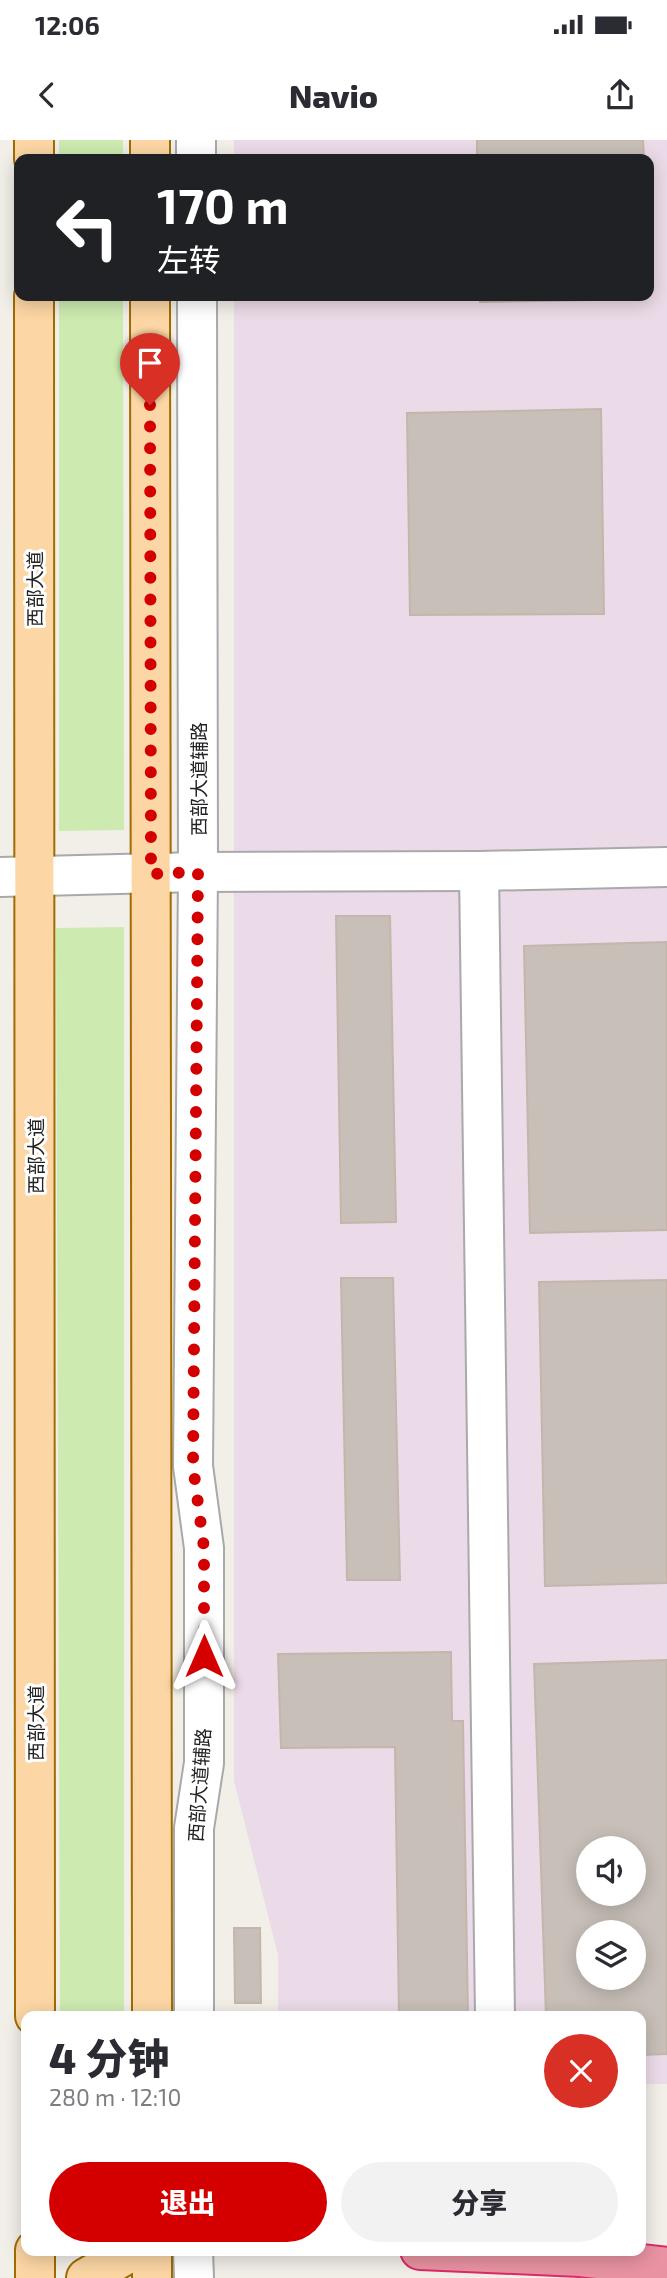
<!DOCTYPE html>
<html lang="zh">
<head>
<meta charset="utf-8">
<style>
  :root { --surface:#fff; --page:#f2f2f3; --text:#2b2b33; --muted:#7c7c81; --accent:#d40000 }
  body { margin:0; font-family:"Exo 2","Noto Sans SC",sans-serif; background:var(--page); color:var(--text); height:100vh; display:flex; flex-direction:column; font-size:26px; white-space:nowrap }
  * { box-sizing:border-box; margin:0 }
  p { font-size:23px; color:var(--muted) }
  .icon { flex:none; width:38px; height:38px; fill:none; stroke:currentColor; stroke-width:2; stroke-linecap:round; stroke-linejoin:round }
  .map { position:relative; flex:1; overflow:hidden }
  .drawer { position:absolute; left:21px; top:1871px; width:625px; height:245px; display:flex; flex-direction:column; background:var(--surface); border-radius:14px; box-shadow:0 4px 18px #0003 }
  .drawer>* { flex:none }
  .guide { position:absolute; left:14px; top:14px; width:640px; height:147px; border-radius:14px; box-shadow:0 4px 18px #0003; background:#202124; color:#fff; overflow:hidden }
  .buttons { position:absolute; left:576px; top:1696px; display:grid; gap:14px }
  .buttons a { display:grid; place-items:center; width:70px; height:70px; border-radius:50%; background:var(--surface); box-shadow:0 4px 18px #0003; font-size:35px }
  .pin { position:absolute; display:grid; place-items:center; width:60px; height:60px; color:#fff; margin:-72px -30px; border-radius:50% 50% 50% 0; rotate:-45deg; box-shadow:0 0 7px #0007 }
  .pin .icon { rotate:45deg }
  .me { position:absolute; width:77px; margin:-38px; rotate:0deg; stroke-linejoin:round; filter:drop-shadow(0 0 5px #0008) }
  .turn { display:flex; align-items:center; gap:24px; height:147px; padding:0 28px; font-size:32px }
  .turn .icon { width:91px; height:91px; stroke-width:2.5 }
  .turn b { display:block; font-size:49px; line-height:60px }
  .round { display:grid; place-items:center; flex:none; width:74px; height:74px; border-radius:37px; background:var(--page) }
  .head { display:flex; align-items:center; justify-content:space-between; height:119px; padding:0 28px }
  h1 { font-size:42px; font-weight:800; line-height:52px }
  .cta { display:flex; gap:14px; margin-top:auto; padding:14px 28px }
  .cta a { flex:1; height:80px; border-radius:42px; background:var(--accent); color:#fff; font-size:28px; font-weight:800; line-height:80px; text-align:center }
  .cta a+a { background:var(--page); color:var(--text) }
  .status { display:flex; justify-content:space-between; align-items:center; height:49px; padding:0 35px; background:var(--surface); direction:ltr }
  .status svg { height:19px; fill:currentColor }
  header { display:flex; justify-content:space-between; align-items:center; height:91px; padding:0 28px; background:var(--surface); font-size:32px; font-weight:800 }
  .map>svg:first-child { display:block }
  .industrial { fill:#ebdbe8; fill-rule:evenodd }
  .grass { fill:#cdebb0 }
  .building { fill:#c7bfb8; stroke:#c4b6ab; stroke-width:2; fill-rule:evenodd }
  .lines { fill:none; stroke-linecap:round; stroke-linejoin:round }
  .minor-casing { stroke:#a9a9a9; stroke-width:42 }
  .major-casing { stroke:#a06b00; stroke-width:42 }
  .highway-casing { stroke:#dc2a67; stroke-width:42 }
  .minor { stroke:#fff; stroke-width:38 }
  .major { stroke:#fcd6a4; stroke-width:38 }
  .highway { stroke:#e892a2; stroke-width:38 }
  .route { stroke:#d40000; stroke-width:12; stroke-dasharray:0 21.6 }
  .labels { text-anchor:middle; dominant-baseline:central; stroke-width:6; stroke-linejoin:round; paint-order:stroke }
  .street-label { font-size:19px; fill:#222; stroke:#fff }
</style>
</head>
<body>
<div class="status"><b>12:06</b><svg viewBox="0 0 49 12"><path d="M0 12V9h3v3zM5 12V6h3v6zM10 12V3h3v9zM15 12V0h3v12zM26 1h20v11H26zM47 4h2v5h-2z"/></svg></div>
<header><svg class="icon" aria-label="back" viewBox="0 0 24 24"><path d="M15 5l-7 7 7 7"/></svg>Navio<svg class="icon" aria-label="share" viewBox="0 0 24 24"><path d="M12 15V3M7 8l5-5 5 5M5 13v7h14v-7"/></svg></header>
<div class="map">
<svg width="667" height="2138" viewBox="0 0 667 2138">
  <rect width="100%" height="100%" fill="#f2efe9"/>
  <path class="industrial" d="M234,0H667V1944H641L640,1876H278V1815L234,1641V156H649V19H234ZM588,1708H634V1754H588ZM588,1792H634V1838H588Z"/>
  <g class="grass">
    <rect x="59" y="0" width="64" height="19"/>
    <polygon points="59,156 123,156 124,690 59,691"/>
    <polygon points="124,787 124,1876 60,1876 56,788"/>
  </g>
  <g class="building">
    <polygon points="477,0 643,0 644,19 477,19"/>
    <polygon points="480,156 645,156 645,159 480,162"/>
    <polygon points="601,269 604,474 410,475 407,273"/>
    <polygon points="336,776 390,776 396,1082 341,1083"/>
    <polygon points="667,802 667,1090 530,1093 524,806"/>
    <polygon points="341,1138 393,1138 400,1440 347,1440"/>
    <polygon points="667,1140 667,1443 545,1446 539,1142"/>
    <polygon points="451,1512 452,1581 463,1581 468,1876 399,1876 395,1607 281,1608 278,1514"/>
    <path d="M667,1520V1914L640,1915V1876H546L534,1524ZM588,1708H634V1754H588ZM588,1792H634V1838H588Z"/>
    <polygon points="234,1788 260,1788 261,1863 235,1863"/>
  </g>
  <g class="lines">
    <g class="minor-casing">
      <g id="minor">
        <polyline points="196,0 196,19"/>
        <polyline points="479,731 495,1876"/>
        <polyline points="0,737 198,732 479,731 667,727"/>
        <polyline points="194,1876 194,1688 204,1623 204,1408 193,1326 198,732 197,156"/>
        <polyline points="193,2110 194,2138"/>
      </g>
    </g>
    <g class="major-casing">
      <g id="major">
        <polyline points="34,0 34,19"/>
        <polyline points="150,0 150,19"/>
        <polyline points="34,156 35,1876"/>
        <polyline points="150,156 152,1876"/>
        <polyline points="152,2110 152,2138"/>
        <polyline points="35,2138 35,2110"/>
        <polyline points="86,2138 134,2110"/>
      </g>
    </g>
    <g class="highway-casing">
      <polyline id="highway" points="420,2110 580,2117 667,2127"/>
    </g>
    <use href="#minor" class="minor"/>
    <use href="#major" class="major"/>
    <use href="#highway" class="highway"/>
  </g>
  <g class="lines">
    <polyline class="route" points="150,265 151,734 198,732 193,1326 204,1408 204,1516"/>
  </g>
  <g class="labels">
    <g class="street-label">
      <text transform="translate(34 449) rotate(-90)">西部大道</text>
      <text transform="translate(198 639) rotate(-90)">西部大道辅路</text>
      <text transform="translate(35 1016) rotate(-90)">西部大道</text>
      <text transform="translate(35 1583) rotate(-90)">西部大道</text>
      <text transform="translate(199 1645) rotate(-86)">西部大道辅路</text>
    </g>
  </g>
</svg>
<div class="buttons">
<a><svg class="icon" aria-label="sound" viewBox="0 0 24 24"><path d="M4 9h4l5-4v14l-5-4H4zM17 9q2 3 0 6"/></svg></a>
<a><svg class="icon" aria-label="layers" viewBox="0 0 24 24"><path d="M12 4l9 5-9 5-9-5zM3 14l9 5 9-5"/></svg></a>
</div>
<div class="pin" style="left:150px;top:265px;background:#d93025"><svg class="icon" aria-label="arrive" viewBox="0 0 24 24"><path d="M6 21V4h12l-3 4 3 4H6"/></svg></div>
<svg class="me" style="left:204px;top:1516px" viewBox="-20 -20 40 40"><path d="M0-17L14 15 0 8-14 15z" fill="#d40000" stroke="#fff" stroke-width="4"/></svg>
<div class="guide">
<div class="turn"><svg class="icon" aria-label="left" viewBox="0 0 24 24"><path d="M17 20v-9H6M10 6l-5 5 5 5"/></svg><div><b>170 m</b>左转</div></div>
</div>
<section class="drawer">
<div class="head"><div><h1>4 分钟</h1><p>280 m · 12:10</p></div><a class="round" style="background:#d93025;color:#fff"><svg class="icon" aria-label="close" viewBox="0 0 24 24"><path d="M6 6l12 12M18 6L6 18"/></svg></a></div>
<div class="cta"><a>退出</a><a>分享</a></div>
</section>
</div>
</body>
</html>
